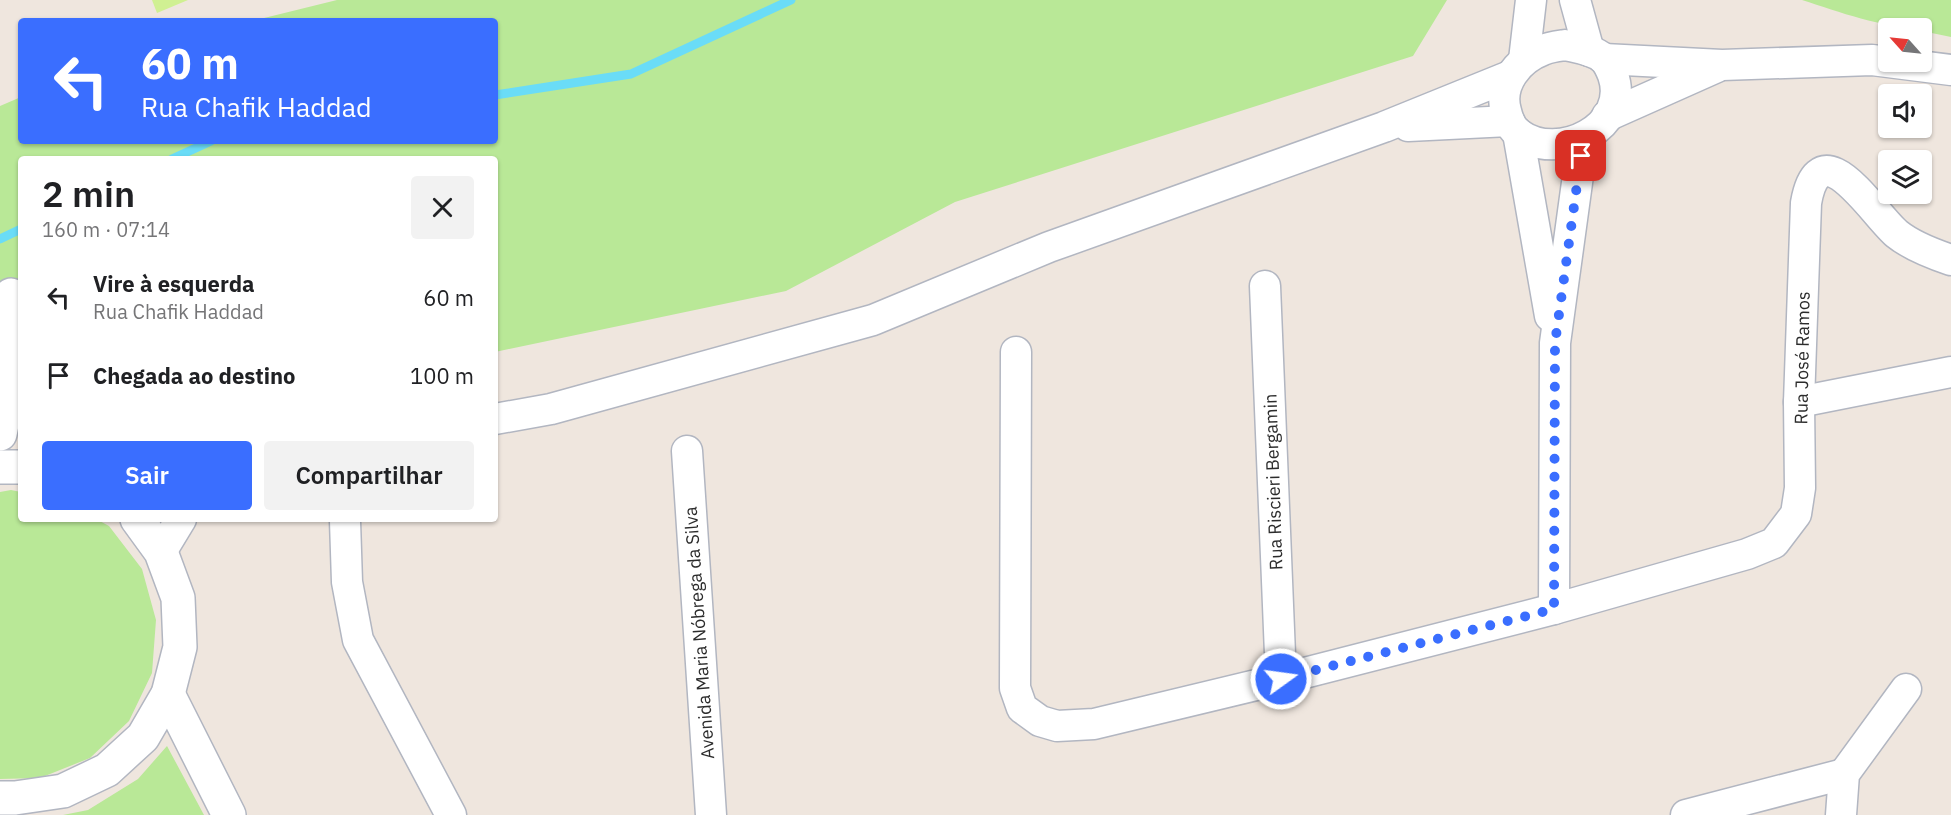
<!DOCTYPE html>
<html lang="pt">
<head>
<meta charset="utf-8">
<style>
  :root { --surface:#fff; --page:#f2f2f2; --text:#202124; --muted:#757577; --accent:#3a6eff }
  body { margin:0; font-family:"IBM Plex Sans",sans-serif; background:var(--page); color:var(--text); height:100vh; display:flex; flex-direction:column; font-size:22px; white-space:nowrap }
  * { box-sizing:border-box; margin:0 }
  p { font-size:20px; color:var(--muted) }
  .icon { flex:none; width:33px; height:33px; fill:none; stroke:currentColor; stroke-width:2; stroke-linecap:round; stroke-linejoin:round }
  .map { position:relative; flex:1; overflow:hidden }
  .details { position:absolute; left:18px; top:156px; width:480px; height:366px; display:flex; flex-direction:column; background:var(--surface); border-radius:6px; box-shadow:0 2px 4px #0004 }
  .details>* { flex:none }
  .hud { position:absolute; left:18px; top:18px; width:480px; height:126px; border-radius:6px; box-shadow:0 2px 4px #0004; background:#3a6eff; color:#fff; overflow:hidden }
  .needle { width:39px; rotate:297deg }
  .controls { position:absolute; left:1878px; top:18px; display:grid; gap:12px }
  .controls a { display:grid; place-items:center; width:54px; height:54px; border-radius:6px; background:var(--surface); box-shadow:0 2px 4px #0004; font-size:30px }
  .pin { position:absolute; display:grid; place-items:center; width:51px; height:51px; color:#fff; margin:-26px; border-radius:12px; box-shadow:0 3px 9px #0006 }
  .me { position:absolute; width:66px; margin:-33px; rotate:76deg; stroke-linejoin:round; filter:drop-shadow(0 0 4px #0008) }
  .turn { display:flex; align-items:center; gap:21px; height:126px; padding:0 24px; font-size:27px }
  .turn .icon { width:78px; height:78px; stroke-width:2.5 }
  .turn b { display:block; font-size:42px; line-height:51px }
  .round { display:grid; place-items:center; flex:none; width:63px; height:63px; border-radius:6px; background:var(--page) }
  .headline { display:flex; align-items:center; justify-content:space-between; height:102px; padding:0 24px }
  h1 { font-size:36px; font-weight:600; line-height:45px }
  .cta { display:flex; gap:12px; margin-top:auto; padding:12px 24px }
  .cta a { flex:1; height:69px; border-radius:6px; background:var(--accent); color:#fff; font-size:24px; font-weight:600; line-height:69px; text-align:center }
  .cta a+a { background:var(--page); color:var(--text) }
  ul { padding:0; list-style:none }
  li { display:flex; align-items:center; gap:18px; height:78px; padding:0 24px }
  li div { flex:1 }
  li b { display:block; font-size:22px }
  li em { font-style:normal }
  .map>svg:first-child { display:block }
  .green { fill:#b9e897 }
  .pitch { fill:#d0f092 }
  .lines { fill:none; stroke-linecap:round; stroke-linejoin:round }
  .stream { stroke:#6adcf7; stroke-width:9 }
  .minor-casing { stroke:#b2b6c1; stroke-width:33 }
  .tertiary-casing { stroke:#b2b6c1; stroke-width:36 }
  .minor { stroke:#fff; stroke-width:30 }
  .tertiary { stroke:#fff; stroke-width:33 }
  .route { stroke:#3a6eff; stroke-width:10; stroke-dasharray:0 18 }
  .labels { text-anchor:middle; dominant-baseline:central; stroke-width:4.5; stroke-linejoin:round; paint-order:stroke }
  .street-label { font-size:18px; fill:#2c2c2c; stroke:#fff }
</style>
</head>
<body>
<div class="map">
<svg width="1951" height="815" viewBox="0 0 1951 815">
  <rect width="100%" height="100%" fill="#efe6de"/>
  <g class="green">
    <polygon points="337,0 1447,0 1413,56 955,202 786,291 495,352 495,159 21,159 21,411 0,409 0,106 21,97 21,141 495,141 495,21 252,21"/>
    <path d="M1802,0H1951V37L1922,31V28C1881,28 1840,12 1802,0Z"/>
    <polygon points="11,490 21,492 21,519 96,519 109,526 142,569 156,620 152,673 129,721 90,758 40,778 0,779 0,492"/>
    <polygon points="167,746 204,815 63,815 88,810 138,779"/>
  </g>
  <polygon class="pitch" points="152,0 188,0 157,13"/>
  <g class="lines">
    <g class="stream">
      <polyline points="495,95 631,74 791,0"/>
      <polyline points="172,159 211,141"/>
      <polyline points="0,239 21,229"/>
    </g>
    <g class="minor-casing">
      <g id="minor">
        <polyline points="1575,0 1589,51"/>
        <path d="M1565,45C1578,48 1594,50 1604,59C1608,63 1611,70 1613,75C1631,127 1558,163 1519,134C1512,129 1508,120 1506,111C1498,84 1519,59 1543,50C1549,47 1558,46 1565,45Z"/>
        <polyline points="1604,59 1722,65 1872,60 1951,70"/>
        <polyline points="1524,60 1531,0"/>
        <polyline points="1607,116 1717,67"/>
        <polyline points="1408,126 1509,121"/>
        <polyline points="1518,133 1550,316"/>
        <polyline points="1265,286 1281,679"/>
        <path d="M1016,352L1015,688L1022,708L1040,721L1057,726L1094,724L1281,679L1554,609L1747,554L1774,543L1796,514L1800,488L1799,402L1806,203C1820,124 1873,214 1897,234C1912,246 1933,254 1951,260"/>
        <polyline points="1799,402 1951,372"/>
        <polyline points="495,419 551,409 873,320 1049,247 1384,127 1510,76"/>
        <polyline points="687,451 711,815"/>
        <polyline points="345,521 347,582 358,640 451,815"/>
        <polyline points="161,552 181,519"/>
        <polyline points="1554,609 1555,343 1583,139"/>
        <polyline points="1686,815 1844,774"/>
        <polyline points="1841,815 1844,774 1906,689"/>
      </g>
    </g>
    <g class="tertiary-casing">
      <g id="tertiary">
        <polyline points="0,434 9,390 11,295"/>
        <polyline points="0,467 21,467"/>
        <polyline points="168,694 229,815"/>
        <polyline points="0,798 15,798 63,791 107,770 143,737 168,694 180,647 178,598 161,552 137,519"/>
      </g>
    </g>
    <use href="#minor" class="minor"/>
    <use href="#tertiary" class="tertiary"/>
  </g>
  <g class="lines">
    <polyline class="route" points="1281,679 1554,609 1555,343 1581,156"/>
  </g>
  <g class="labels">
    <g class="street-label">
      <text transform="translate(1802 358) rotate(-89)">Rua José Ramos</text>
      <text transform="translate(1273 482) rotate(-92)">Rua Riscieri Bergamin</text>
      <text transform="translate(699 633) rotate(-94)">Avenida Maria Nóbrega da Silva</text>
    </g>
  </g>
</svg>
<div class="controls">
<a><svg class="needle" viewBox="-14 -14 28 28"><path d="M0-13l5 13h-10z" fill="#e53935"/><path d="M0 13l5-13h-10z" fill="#757577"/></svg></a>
<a><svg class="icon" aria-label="sound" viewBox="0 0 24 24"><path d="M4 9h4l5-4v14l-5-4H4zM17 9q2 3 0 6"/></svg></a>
<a><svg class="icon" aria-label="layers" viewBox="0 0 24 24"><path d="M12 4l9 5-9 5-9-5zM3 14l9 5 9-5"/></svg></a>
</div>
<div class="pin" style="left:1581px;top:156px;background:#d93025"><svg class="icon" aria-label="arrive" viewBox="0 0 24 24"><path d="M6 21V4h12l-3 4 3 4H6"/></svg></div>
<svg class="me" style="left:1281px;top:679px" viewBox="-20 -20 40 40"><circle r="17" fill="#3a6eff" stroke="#fff" stroke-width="3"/><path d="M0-11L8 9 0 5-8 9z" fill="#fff"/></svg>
<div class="hud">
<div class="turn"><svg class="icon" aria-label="left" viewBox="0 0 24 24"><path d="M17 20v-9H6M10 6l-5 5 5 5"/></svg><div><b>60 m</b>Rua Chafik Haddad</div></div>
</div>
<section class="details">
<div class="headline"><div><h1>2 min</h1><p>160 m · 07:14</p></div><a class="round"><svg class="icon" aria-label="close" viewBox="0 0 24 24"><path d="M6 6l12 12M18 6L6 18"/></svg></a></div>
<ul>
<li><svg class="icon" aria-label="left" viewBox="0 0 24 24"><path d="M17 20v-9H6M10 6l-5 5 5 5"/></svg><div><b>Vire à esquerda</b><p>Rua Chafik Haddad</p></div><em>60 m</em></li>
<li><svg class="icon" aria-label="arrive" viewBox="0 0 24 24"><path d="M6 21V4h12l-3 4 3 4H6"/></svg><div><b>Chegada ao destino</b></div><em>100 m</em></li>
</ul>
<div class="cta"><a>Sair</a><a>Compartilhar</a></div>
</section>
</div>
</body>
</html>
